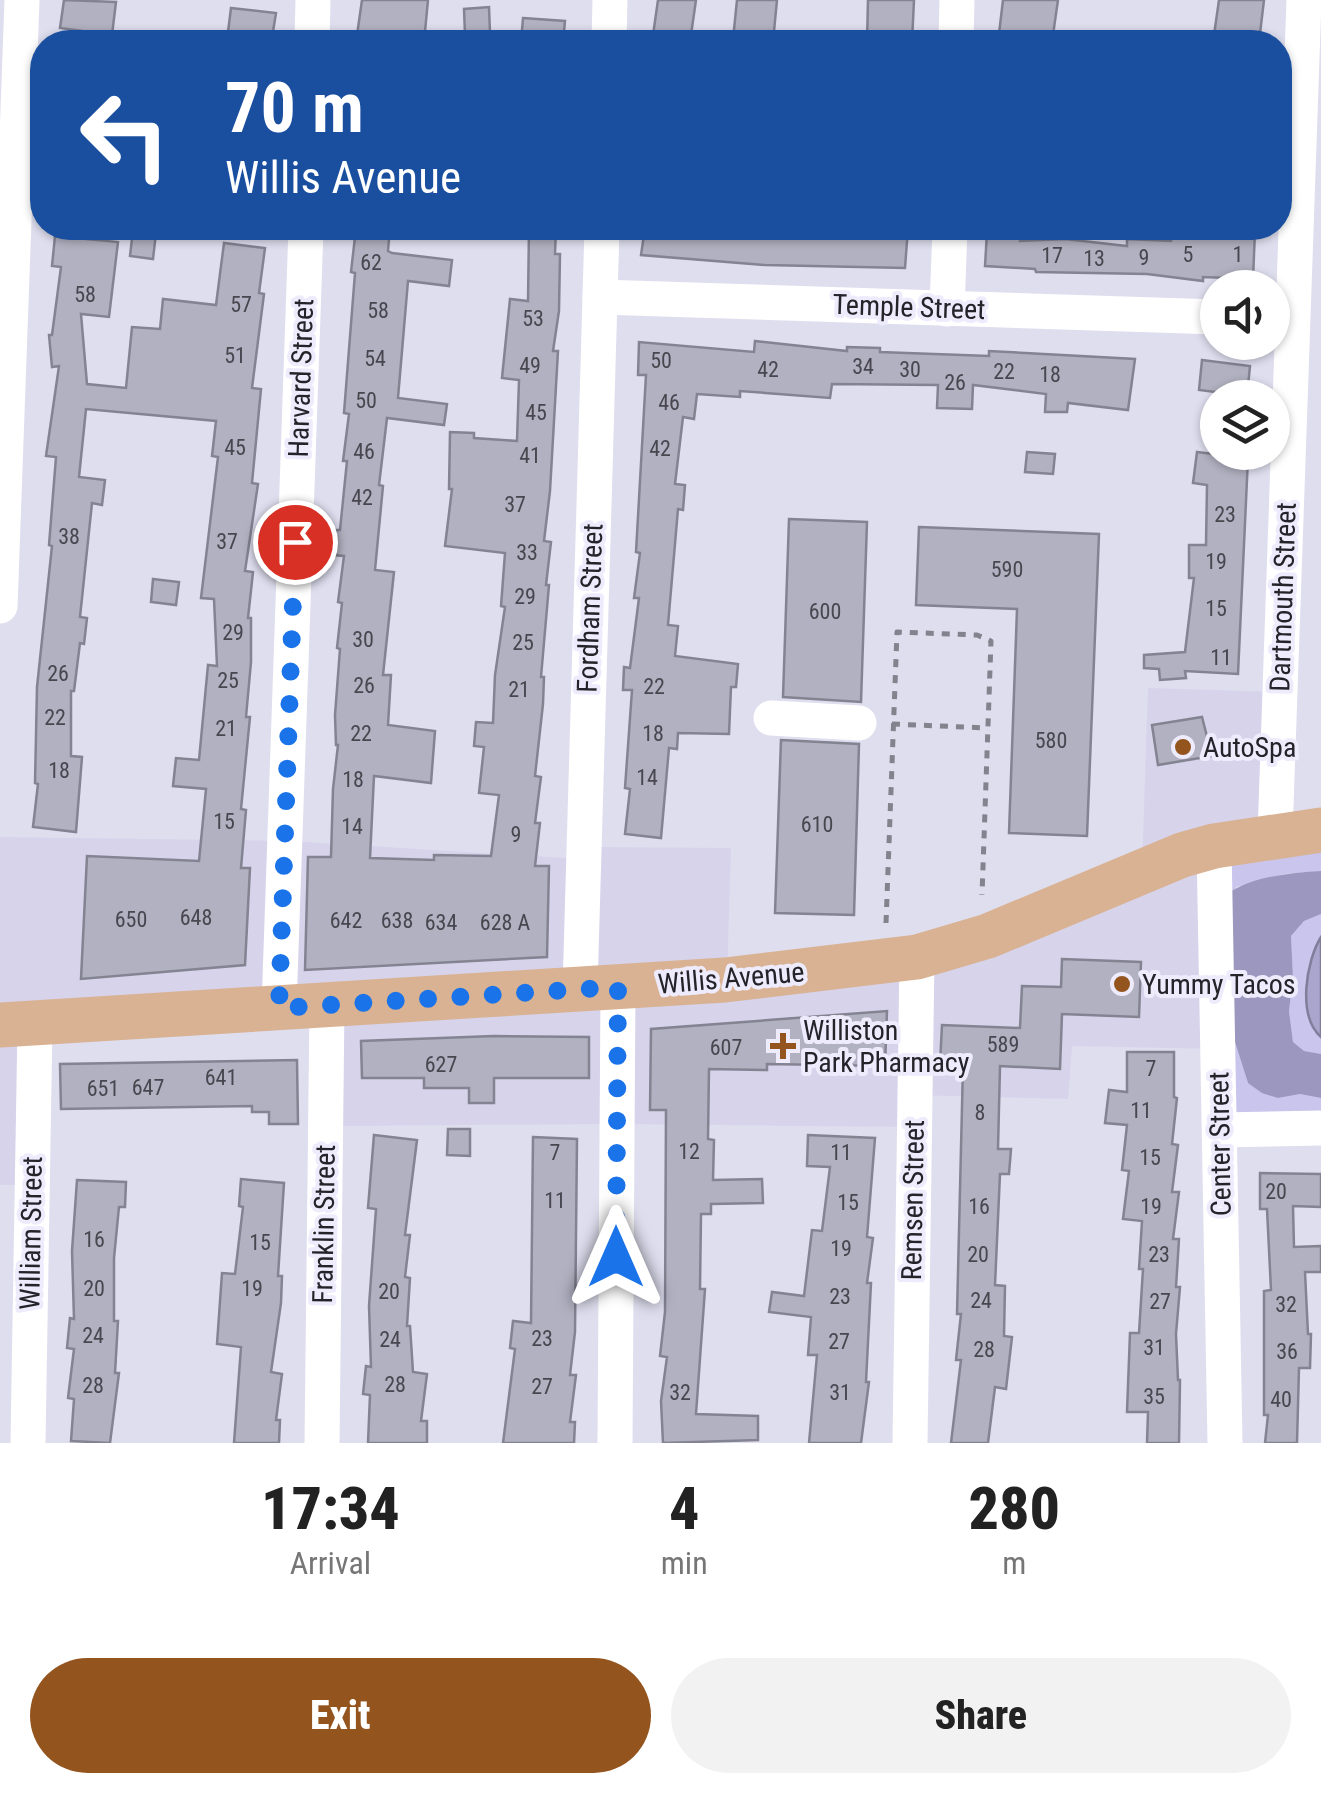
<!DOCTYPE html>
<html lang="en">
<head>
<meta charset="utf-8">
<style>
  :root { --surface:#fff; --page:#f2f2f2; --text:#222; --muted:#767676; --accent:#94541e }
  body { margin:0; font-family:"Roboto Condensed",sans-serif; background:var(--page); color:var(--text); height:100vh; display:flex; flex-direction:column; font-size:38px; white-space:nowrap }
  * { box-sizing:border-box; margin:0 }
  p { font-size:32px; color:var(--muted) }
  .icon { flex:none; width:55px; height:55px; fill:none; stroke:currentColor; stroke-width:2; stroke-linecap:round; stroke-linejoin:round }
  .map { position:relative; height:1443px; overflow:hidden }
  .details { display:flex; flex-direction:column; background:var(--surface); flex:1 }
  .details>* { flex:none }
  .top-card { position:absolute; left:30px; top:30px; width:1262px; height:210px; border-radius:40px; box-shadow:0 2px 8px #0004; background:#1a4fa0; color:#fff; overflow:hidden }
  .fabs { position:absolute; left:1200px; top:270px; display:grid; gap:20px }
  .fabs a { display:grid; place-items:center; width:90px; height:90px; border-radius:50%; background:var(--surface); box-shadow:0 2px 8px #0004; font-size:50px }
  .pin { position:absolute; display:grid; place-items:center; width:85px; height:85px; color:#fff; margin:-42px; border:5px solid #fff; border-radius:50%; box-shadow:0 2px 10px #0007 }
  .me { position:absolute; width:110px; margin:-55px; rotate:0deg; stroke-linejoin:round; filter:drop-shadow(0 0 8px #0008) }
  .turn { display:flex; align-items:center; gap:35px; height:210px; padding:0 30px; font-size:45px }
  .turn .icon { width:130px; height:130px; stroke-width:2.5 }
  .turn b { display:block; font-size:70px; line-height:85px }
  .eta { display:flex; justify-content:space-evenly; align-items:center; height:170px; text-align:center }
  .eta b { font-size:60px; font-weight:800; line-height:70px }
  .primary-button { display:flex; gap:20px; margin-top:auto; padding:20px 30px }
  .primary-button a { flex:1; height:115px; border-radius:60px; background:var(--accent); color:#fff; font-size:40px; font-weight:800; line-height:115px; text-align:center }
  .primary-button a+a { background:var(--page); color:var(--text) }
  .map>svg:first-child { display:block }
  .built { fill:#d6d3eb }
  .green { fill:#c9c5ed }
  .forest { fill:#9b97be }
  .water { fill:#a9a5cd; stroke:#817e9c; stroke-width:2.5 }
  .building { fill:#b2b1c1; stroke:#848392; stroke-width:2.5 }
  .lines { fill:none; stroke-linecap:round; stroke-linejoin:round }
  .path { stroke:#83828d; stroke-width:5; stroke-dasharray:8 8; stroke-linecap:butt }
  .minor { stroke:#fff; stroke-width:35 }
  .major { stroke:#d9b293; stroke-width:45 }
  .route { stroke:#1a73e8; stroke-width:18; stroke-dasharray:0 32.4 }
  .poi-dot { fill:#94541e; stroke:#edebfc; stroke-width:4 }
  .labels { text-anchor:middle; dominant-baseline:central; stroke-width:8; stroke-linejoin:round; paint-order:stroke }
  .number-label { font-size:22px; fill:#48464f }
  .street-label { font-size:28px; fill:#242329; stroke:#edebfc }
  .poi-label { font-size:28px; fill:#242329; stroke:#edebfc; text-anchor:start }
</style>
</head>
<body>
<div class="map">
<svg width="1321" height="1443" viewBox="0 0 1321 1443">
  <rect width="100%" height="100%" fill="#dfdeef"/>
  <polygon class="built" points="1148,688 1280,692 1275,835 1214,846 1218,1049 1072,1046 1068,1099 915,1095 914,1127 621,1124 326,1126 327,1006 36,1023 31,1185 0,1185 0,837 287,841 581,859 582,847 731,848 727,979 762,978 1142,870"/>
  <g class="green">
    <polygon points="1321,830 1321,871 1284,874 1236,887 1228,1020 1248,1083 1278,1098 1300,1094 1321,1098 1321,1122 1220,1125 1214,846"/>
    <polygon points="1321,914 1321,1054 1304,1051 1293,1042 1289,1011 1293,978 1291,936 1304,921"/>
  </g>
  <path class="forest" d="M1321,871V914L1304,921L1291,936L1293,978L1289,1011L1293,1042L1304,1051L1321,1054V1098L1300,1094L1278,1098L1262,1093L1248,1083L1228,1020L1227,894C1253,876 1290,873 1321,871Z"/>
  <path class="water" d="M1321,937V1037C1297,1016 1306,961 1321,937Z"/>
  <g class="building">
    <polygon points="64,0 116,2 112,35 60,28"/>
    <polygon points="362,0 428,0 424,42 357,35"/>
    <polygon points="658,0 696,0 690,42 652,42"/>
    <polygon points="737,0 777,0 773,42 733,39"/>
    <polygon points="868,0 914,0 912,42 867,42"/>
    <polygon points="1003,0 1058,0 1052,42 998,42"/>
    <polygon points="1219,0 1264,0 1259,42 1213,42"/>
    <polygon points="489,7 490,33 465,35 464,9"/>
    <polygon points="231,8 276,13 272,38 228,32"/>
    <polygon points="523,18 565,21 563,42 521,42"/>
    <polygon points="356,228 390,228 388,251 392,253 452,260 449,286 408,281 398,398 447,404 444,425 387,418 379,485 383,486 375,570 394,572 383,675 391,675 388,725 435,731 431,783 374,776 370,858 434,860 434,855 491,856 499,795 479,793 484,747 474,746 476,722 493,723 495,675 505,607 501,606 505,553 445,546 452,489 449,489 450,432 474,433 474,438 517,441 519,380 502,378 510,299 528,301 529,228 556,228 555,254 560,254 559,311 553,351 558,351 550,491 544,541 551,542 546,585 549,585 541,677 544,677 543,704 535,776 541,777 535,823 540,823 535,866 549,866 547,957 305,970 308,857 331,857 333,789 338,745 336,745 335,715 340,649 337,648 342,603 338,602 344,556 333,555 336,530 340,530 347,461 343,461 349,414 344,413 355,273 351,272"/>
    <polygon points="645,228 770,228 770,231 826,232 826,228 908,228 905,268 765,265 641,255"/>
    <polygon points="1173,228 1222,232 1222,230 1255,231 1253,279 1203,277 1203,281 1147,274 1036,272 1035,269 985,266 987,232 1020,234 1020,241 1065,239 1127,246 1127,239 1171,241"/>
    <polygon points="133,230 156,233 153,259 130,256"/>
    <polygon points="55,236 118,242 109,317 81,314 87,384 126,388 132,327 160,329 163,299 216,305 224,243 265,248 259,293 264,294 252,388 261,389 252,483 258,484 245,571 253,572 248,618 251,618 251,662 246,717 250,717 241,809 246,810 241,868 250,868 245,965 81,979 87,856 199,861 206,789 173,786 176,758 199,760 208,665 217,666 214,599 201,598 218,457 212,456 216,421 86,409 79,477 105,480 102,505 92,503 80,617 87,618 84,644 80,643 74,691 71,691 71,756 82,757 76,832 33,827 38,784 35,783 37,687 52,546 49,545 56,457 46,456 59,366 52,367 49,335 52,335 61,267 52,266"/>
    <polygon points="755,341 847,351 847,347 880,348 880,352 989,356 989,351 1135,359 1128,410 1068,403 1067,412 1045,412 1046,394 973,385 972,409 937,408 938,385 832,384 830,398 740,391 740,397 697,394 694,419 683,417 675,484 685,485 683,510 678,509 668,625 678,626 675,656 738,664 736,687 731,687 729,734 678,733 677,749 669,748 661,838 625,834 630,789 625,788 632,690 623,690 624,667 630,668 639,598 634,598 640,553 636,552 646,375 638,375 639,342 754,352"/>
    <polygon points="1202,360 1250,366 1247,396 1199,390"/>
    <polygon points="1027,452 1055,454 1053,474 1025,472"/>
    <polygon points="1197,452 1248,458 1238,674 1185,671 1186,678 1160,680 1159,669 1144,668 1144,655 1185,652 1194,578 1189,578 1189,545 1206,545 1207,485 1193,483"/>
    <polygon points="789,519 867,522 861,702 783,697"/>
    <polygon points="919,527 1099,534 1087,836 1009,833 1017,609 916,605"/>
    <polygon points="153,579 179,582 176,605 151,602"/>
    <polygon points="1202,717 1212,756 1158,765 1152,725"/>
    <polygon points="781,740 859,744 854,915 775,913"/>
    <polygon points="1062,959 1141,962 1139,1017 1062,1014 1060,1069 1000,1066 998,1149 1011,1149 1009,1174 1000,1174 995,1285 1005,1286 1004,1336 1012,1337 1006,1389 995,1387 988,1443 951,1443 961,1360 956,1360 961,1314 957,1314 963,1065 940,1064 942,1025 1020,1028 1022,986 1061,987"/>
    <polygon points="887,1011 885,1066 767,1064 767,1070 709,1069 708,1139 714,1140 713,1180 762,1179 763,1203 711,1204 711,1214 701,1214 700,1289 705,1289 696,1414 758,1416 758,1440 663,1443 661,1401 667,1357 660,1356 665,1312 666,1110 650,1110 651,1029"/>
    <polygon points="494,1036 589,1037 589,1078 494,1078 494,1103 469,1103 469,1088 424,1088 424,1078 362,1078 361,1041"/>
    <polygon points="1127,1052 1174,1052 1174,1097 1177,1098 1172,1144 1178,1145 1172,1192 1179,1192 1173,1239 1179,1239 1176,1287 1180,1287 1176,1334 1178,1380 1180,1380 1179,1443 1147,1443 1148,1412 1127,1412 1130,1333 1139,1333 1143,1269 1139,1269 1142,1221 1123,1219 1129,1171 1122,1170 1127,1125 1105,1123 1109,1090 1127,1092"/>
    <polygon points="297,1060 298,1124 269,1124 269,1112 252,1112 252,1106 61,1109 60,1064"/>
    <polygon points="448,1129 470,1129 470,1156 447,1155"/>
    <polygon points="374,1135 417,1140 405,1235 410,1235 405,1277 410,1278 407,1326 410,1326 413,1372 427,1374 421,1421 427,1421 427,1443 368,1443 370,1395 363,1394 366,1366 371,1367 369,1306 376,1209 368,1208"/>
    <polygon points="808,1135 875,1138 867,1237 873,1238 867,1283 871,1283 866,1382 869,1382 861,1443 809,1443 817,1355 808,1355 811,1317 769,1312 772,1292 804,1296 812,1230 822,1231 830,1167 807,1166"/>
    <polygon points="533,1137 577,1139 575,1332 570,1375 576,1375 570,1422 575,1422 574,1443 503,1443 515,1349 510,1348 513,1321 531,1323"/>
    <polygon points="1260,1173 1321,1174 1321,1207 1293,1206 1294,1247 1321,1246 1321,1272 1305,1272 1308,1334 1311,1334 1310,1368 1299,1368 1297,1443 1265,1443 1268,1415 1264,1415 1264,1291 1271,1290 1267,1209 1260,1209"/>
    <polygon points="241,1179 284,1183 278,1276 282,1276 281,1303 271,1372 282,1374 276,1420 280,1420 279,1443 234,1443 241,1347 217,1344 222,1273 235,1274 243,1207 239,1206"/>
    <polygon points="77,1180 126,1182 125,1207 119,1207 114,1258 114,1321 118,1321 115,1373 119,1373 110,1443 71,1441 74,1399 68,1398 74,1349 67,1348 70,1318 74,1319 72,1251"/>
  </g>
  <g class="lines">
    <g class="path">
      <polyline points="892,724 988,728"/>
      <polyline points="886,923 897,632 977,635 991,641 982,895"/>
    </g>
    <g class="minor">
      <polyline points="312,42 313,0"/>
      <polyline points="609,42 610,0"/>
      <polyline points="956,42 957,0"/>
      <polyline points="600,297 1218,317"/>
      <polyline points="947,309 950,228"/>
      <polyline points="0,606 22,0"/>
      <polyline points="771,718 859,723"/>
      <polyline points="1275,835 1304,0"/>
      <polyline points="1214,846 1225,1443"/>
      <polyline points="580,989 602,228"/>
      <polyline points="279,1008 306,228"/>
      <polyline points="1220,1130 1321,1128"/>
      <polyline points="28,1443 35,1023"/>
      <polyline points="322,1443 327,1005"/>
      <polyline points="615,1443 618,987"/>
      <polyline points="910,1443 917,957"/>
    </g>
    <polyline class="major" points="0,1025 725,980 917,957 988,936 1182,855 1214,846 1321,830"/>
  </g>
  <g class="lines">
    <polyline class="route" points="295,542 279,1008 618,987 616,1257"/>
  </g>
  <g class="poi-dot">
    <circle cx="1183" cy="747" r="10"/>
    <circle cx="1122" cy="984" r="10"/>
    <path d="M778 1031h10v10h10v10h-10v10h-10v-10h-10v-10h10z"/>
  </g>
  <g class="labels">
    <g class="number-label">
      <text x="1188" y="254">5</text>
      <text x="1238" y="254">1</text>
      <text x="1052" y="255">17</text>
      <text x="1144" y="257">9</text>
      <text x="1094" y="258">13</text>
      <text x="371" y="262">62</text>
      <text x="85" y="294">58</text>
      <text x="241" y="304">57</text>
      <text x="378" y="310">58</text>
      <text x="533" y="318">53</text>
      <text x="235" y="355">51</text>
      <text x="375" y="358">54</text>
      <text x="661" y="360">50</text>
      <text x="530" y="365">49</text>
      <text x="863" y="366">34</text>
      <text x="768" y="369">42</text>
      <text x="910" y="369">30</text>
      <text x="1004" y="371">22</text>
      <text x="1050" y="374">18</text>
      <text x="955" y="382">26</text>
      <text x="366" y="400">50</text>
      <text x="669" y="402">46</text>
      <text x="536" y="412">45</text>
      <text x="235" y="447">45</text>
      <text x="660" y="448">42</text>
      <text x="364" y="451">46</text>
      <text x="530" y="455">41</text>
      <text x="362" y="497">42</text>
      <text x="515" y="504">37</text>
      <text x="1225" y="514">23</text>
      <text x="69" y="536">38</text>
      <text x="227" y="541">37</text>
      <text x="527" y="552">33</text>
      <text x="1216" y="561">19</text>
      <text x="1007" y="569">590</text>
      <text x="525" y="596">29</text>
      <text x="1216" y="608">15</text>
      <text x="825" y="611">600</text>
      <text x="233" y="632">29</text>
      <text x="363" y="639">30</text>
      <text x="523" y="642">25</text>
      <text x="1221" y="657">11</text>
      <text x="58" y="673">26</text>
      <text x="228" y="680">25</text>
      <text x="364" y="685">26</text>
      <text x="654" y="686">22</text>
      <text x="519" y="689">21</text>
      <text x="55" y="717">22</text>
      <text x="226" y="728">21</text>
      <text x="361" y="733">22</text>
      <text x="653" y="733">18</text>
      <text x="1051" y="740">580</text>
      <text x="59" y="770">18</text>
      <text x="647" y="777">14</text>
      <text x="353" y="779">18</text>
      <text x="224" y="821">15</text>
      <text x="817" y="824">610</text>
      <text x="352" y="826">14</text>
      <text x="516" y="834">9</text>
      <text x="196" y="917">648</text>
      <text x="131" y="919">650</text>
      <text x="346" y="920">642</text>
      <text x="397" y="920">638</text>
      <text x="441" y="922">634</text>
      <text x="505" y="922">628 A</text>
      <text x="1003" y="1044">589</text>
      <text x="726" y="1047">607</text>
      <text x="441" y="1064">627</text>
      <text x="1151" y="1068">7</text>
      <text x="221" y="1077">641</text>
      <text x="148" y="1087">647</text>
      <text x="103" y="1088">651</text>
      <text x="1141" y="1110">11</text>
      <text x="980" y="1112">8</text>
      <text x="689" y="1151">12</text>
      <text x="555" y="1152">7</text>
      <text x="841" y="1152">11</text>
      <text x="1150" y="1157">15</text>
      <text x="1276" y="1191">20</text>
      <text x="555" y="1200">11</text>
      <text x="848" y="1202">15</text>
      <text x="979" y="1206">16</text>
      <text x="1151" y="1206">19</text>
      <text x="94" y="1239">16</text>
      <text x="260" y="1242">15</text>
      <text x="841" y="1248">19</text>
      <text x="978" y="1254">20</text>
      <text x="1159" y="1254">23</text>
      <text x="94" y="1288">20</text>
      <text x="252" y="1288">19</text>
      <text x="389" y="1291">20</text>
      <text x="840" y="1296">23</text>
      <text x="981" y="1300">24</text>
      <text x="1160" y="1301">27</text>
      <text x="1286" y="1304">32</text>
      <text x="93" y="1335">24</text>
      <text x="542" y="1338">23</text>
      <text x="390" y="1339">24</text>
      <text x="839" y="1341">27</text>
      <text x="1154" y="1347">31</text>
      <text x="984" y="1349">28</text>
      <text x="1287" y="1351">36</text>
      <text x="395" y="1384">28</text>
      <text x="93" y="1385">28</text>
      <text x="542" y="1386">27</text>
      <text x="680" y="1392">32</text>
      <text x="840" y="1392">31</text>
      <text x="1154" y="1396">35</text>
      <text x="1281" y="1399">40</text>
    </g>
    <g class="street-label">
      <text transform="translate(909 307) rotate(2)">Temple Street</text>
      <text transform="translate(301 378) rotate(-88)">Harvard Street</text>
      <text transform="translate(1283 597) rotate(-88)">Dartmouth Street</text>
      <text transform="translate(590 608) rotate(-88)">Fordham Street</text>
      <text transform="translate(731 978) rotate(-5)">Willis Avenue</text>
      <text transform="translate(1220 1144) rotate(-91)">Center Street</text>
      <text transform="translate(913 1200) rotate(-89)">Remsen Street</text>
      <text transform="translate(324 1224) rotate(-89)">Franklin Street</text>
      <text transform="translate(31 1233) rotate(-89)">William Street</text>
    </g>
    <g class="poi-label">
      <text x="1203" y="747">AutoSpa</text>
      <text x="1142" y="984">Yummy Tacos</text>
      <text x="803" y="1030">Williston<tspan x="803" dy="32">Park Pharmacy</tspan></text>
    </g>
  </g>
</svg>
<div class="fabs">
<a><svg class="icon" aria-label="sound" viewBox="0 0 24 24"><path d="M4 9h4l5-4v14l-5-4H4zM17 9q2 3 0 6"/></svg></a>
<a><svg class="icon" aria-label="layers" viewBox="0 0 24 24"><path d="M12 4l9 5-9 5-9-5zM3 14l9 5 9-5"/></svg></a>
</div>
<div class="pin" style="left:295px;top:542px;background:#d93025"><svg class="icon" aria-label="arrive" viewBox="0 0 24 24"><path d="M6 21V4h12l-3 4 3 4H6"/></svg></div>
<svg class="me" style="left:616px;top:1257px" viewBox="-20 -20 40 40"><path d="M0-17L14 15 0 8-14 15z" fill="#1a73e8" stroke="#fff" stroke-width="4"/></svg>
<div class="top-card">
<div class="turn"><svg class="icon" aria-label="left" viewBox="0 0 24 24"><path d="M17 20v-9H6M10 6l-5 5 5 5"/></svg><div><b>70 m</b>Willis Avenue</div></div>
</div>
</div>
<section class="details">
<div class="eta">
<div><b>17:34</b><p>Arrival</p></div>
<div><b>4</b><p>min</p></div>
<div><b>280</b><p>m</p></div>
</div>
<div class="primary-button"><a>Exit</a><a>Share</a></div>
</section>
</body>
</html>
